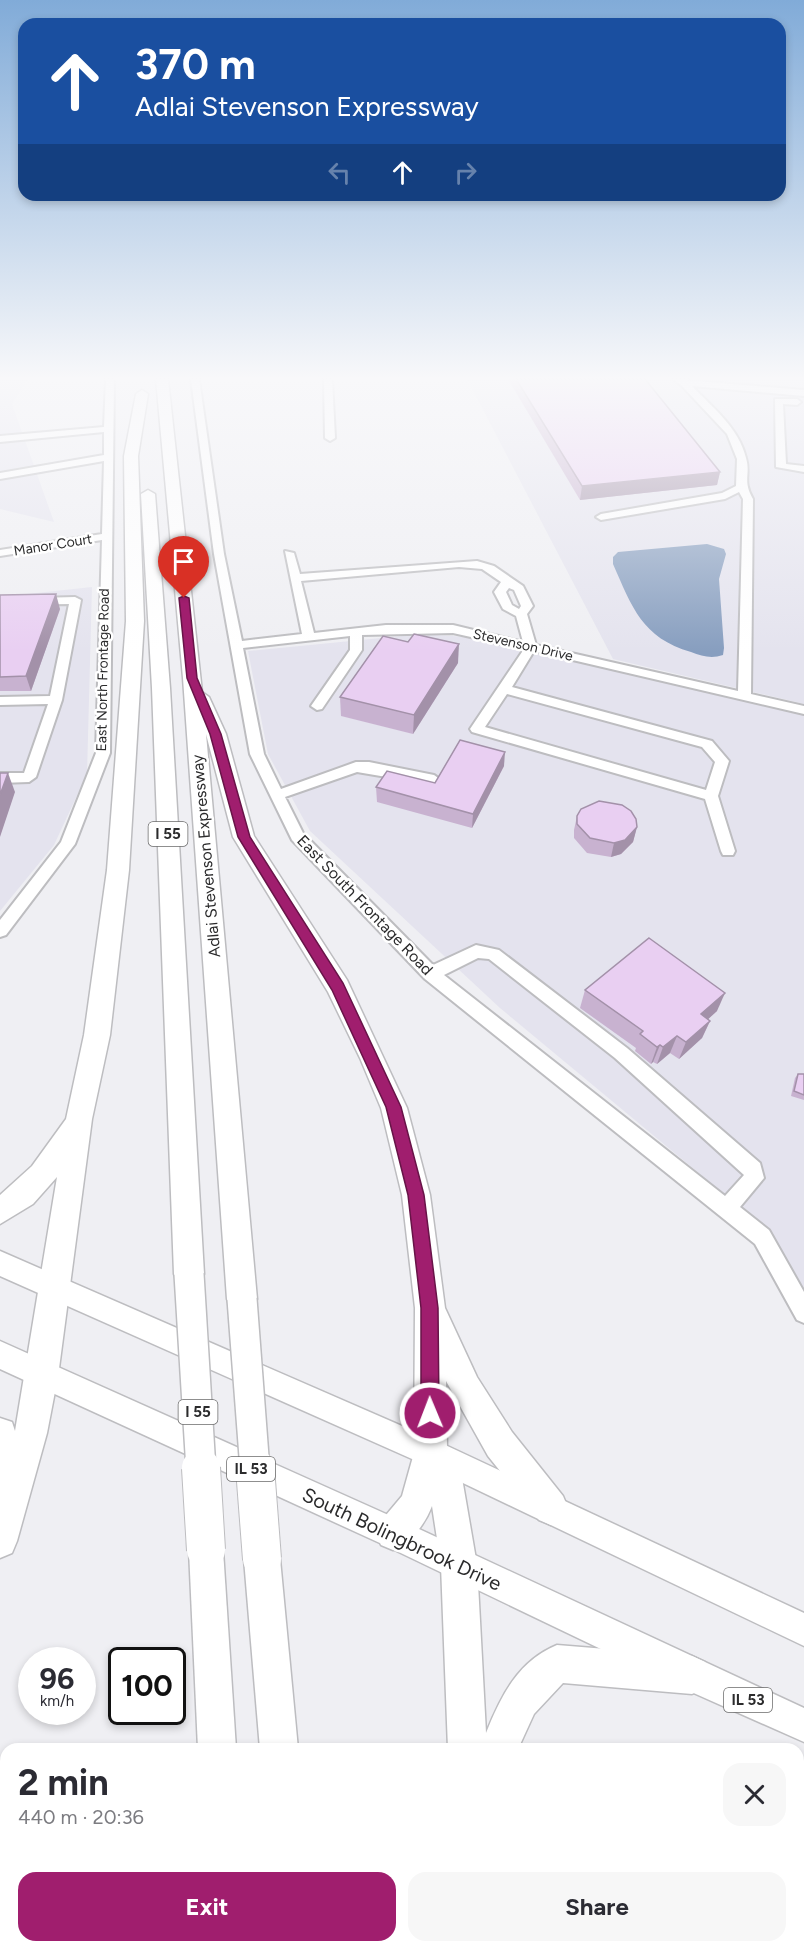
<!DOCTYPE html>
<html lang="en">
<head>
<meta charset="utf-8">
<style>
  :root { --surface:#fff; --page:#f7f7f7; --text:#2b2b33; --muted:#7c7c81; --accent:#a01e6e }
  body { margin:0; font-family:Figtree,sans-serif; background:var(--page); color:var(--text); height:100vh; display:flex; flex-direction:column; font-size:22px; white-space:nowrap }
  * { box-sizing:border-box; margin:0 }
  p { font-size:20px; color:var(--muted) }
  .icon { flex:none; width:33px; height:33px; fill:none; stroke:currentColor; stroke-width:2; stroke-linecap:round; stroke-linejoin:round }
  .map { position:relative; flex:1; overflow:hidden }
  .sheet { position:absolute; left:0px; top:1743px; width:804px; height:210px; display:flex; flex-direction:column; background:var(--surface); border-radius:18px 18px 0 0; box-shadow:0 3px 9px #0003 }
  .sheet>* { flex:none }
  .hud { position:absolute; left:18px; top:18px; width:768px; height:183px; border-radius:18px; box-shadow:0 3px 9px #0003; background:#1a4fa0; color:#fff; overflow:hidden }
  .speed { position:absolute; left:18px; top:1647px; display:flex; gap:12px; font-size:30px; font-weight:700; text-align:center }
  .speed>* { display:grid; place-content:center; width:78px; height:78px; border-radius:50%; background:var(--surface); box-shadow:0 3px 9px #0003; line-height:1 }
  .speed small { font-size:15px; font-weight:400 }
  .speed .limit { border:3px solid #111; border-radius:9px; background:#fff; color:#111 }
  .pin { position:absolute; display:grid; place-items:center; width:51px; height:51px; color:#fff; margin:-62px -26px; border-radius:50% 50% 50% 0; rotate:-45deg; box-shadow:0 0 6px #0007 }
  .pin .icon { rotate:45deg }
  .me { position:absolute; width:66px; margin:-33px; rotate:359deg; stroke-linejoin:round; filter:drop-shadow(0 0 4px #0008) }
  .turn { display:flex; align-items:center; gap:21px; height:126px; padding:0 18px; font-size:27px }
  .turn .icon { width:78px; height:78px; stroke-width:2.5 }
  .turn b { display:block; font-size:42px; line-height:51px }
  .lanes { display:flex; align-items:center; height:57px; padding:0 18px; background:#0003; justify-content:center; gap:30px; direction:ltr }
  .lanes .off { opacity:.35 }
  .round { display:grid; place-items:center; flex:none; width:63px; height:63px; border-radius:18px; background:var(--page) }
  .overview { display:flex; align-items:center; justify-content:space-between; height:102px; padding:0 18px }
  h1 { font-size:36px; font-weight:700; line-height:45px }
  .cta { display:flex; gap:12px; margin-top:auto; padding:12px 18px }
  .cta a { flex:1; height:69px; border-radius:18px; background:var(--accent); color:#fff; font-size:24px; font-weight:700; line-height:69px; text-align:center }
  .cta a+a { background:var(--page); color:var(--text) }
  .map>svg:first-child { display:block }
  .built { fill:#e4e3ee }
  .water { fill:#879ebf }
  .lines { fill:none; stroke-linecap:round; stroke-linejoin:round }
  .minor-casing { stroke:#bdbdc0; stroke-width:4 }
  .major-casing { stroke:#bdbdc0; stroke-width:3 }
  .highway-casing { stroke:#bdbdc0; stroke-width:3 }
  .minor { fill:#fff; fill-rule:evenodd }
  .major { fill:#fff; fill-rule:evenodd }
  .highway { fill:#fff; fill-rule:evenodd }
  .highway-bridge-far1-casing { stroke:#bdbdc0; stroke-width:32; stroke-linecap:butt }
  .highway-bridge-casing { stroke:#bdbdc0; stroke-width:40; stroke-linecap:butt }
  .highway-bridge-far1 { stroke:#fff; stroke-width:29 }
  .highway-bridge { stroke:#fff; stroke-width:38 }
  .wall { fill:#c8b2d0 }
  .shaded-wall { fill:#a391a9 }
  .building { fill:#e9cff2; stroke:#a391a9; stroke-width:1.5 }
  .route { fill:#a01e6e; stroke:#681448; stroke-width:1.5 }
  .labels { text-anchor:middle; dominant-baseline:central; stroke-width:5; stroke-linejoin:round; paint-order:stroke }
  .far-street-label { font-size:14px; fill:#2b2b2c; stroke:#fff }
  .shield { fill:#fff; stroke:#6b6b6b; stroke-width:1.5 }
  .shield-label { font-size:15px; font-weight:bold; fill:#2b2b2c }
  .street-label { font-size:16px; fill:#2b2b2c; stroke:#fff }
  .near-street-label { font-size:20px; fill:#2b2b2c; stroke:#fff }
</style>
</head>
<body>
<div class="map">
<svg width="804" height="1953" viewBox="0 0 804 1953">
  <rect width="100%" height="100%" fill="#efeff3"/>
  <g class="built">
    <polygon points="0,379 28,379 12,404 54,522 0,509"/>
    <polygon points="467,379 804,379 804,390 760,387 804,395 804,704 613,659"/>
    <polygon points="92,587 87,774 54,845 0,911 0,597"/>
    <polygon points="422,634 467,637 804,715 804,1292 772,1234 500,1008 310,831 268,754 248,651"/>
  </g>
  <path class="water" d="M707,544L724,549L726,554L719,579L724,648L723,655C711,659 702,656 691,652C642,638 632,607 613,564V557L618,552Z"/>
  <g class="lines">
    <g class="minor-casing">
      <g id="minor">
        <polygon points="106,379 114,379 110,753 75,844 6,935 0,937 0,920 61,842 96,753 102,540 0,556 0,550 102,534 104,461 0,479 0,473 104,455 104,432 0,442 0,436 104,427"/>
        <path d="M191,379H199L224,554L242,641L302,634L285,551L294,553L300,574L477,561L494,566L523,586L533,606L527,614L536,645L738,691L743,499L739,492L725,499L601,520L596,517L601,514L722,493L736,486L737,459L727,434L681,385L672,379L804,390V396L692,386C712,407 739,428 746,458C751,475 742,480 753,499L751,694L804,706V714L534,651L512,687L712,741L729,761L718,796L735,851L733,855H723L721,851L705,799L472,732L470,729L524,649L453,633L362,635V650L322,709L317,710L311,706L350,650V636L243,648L264,754L281,789L356,762H369L434,775L441,780L434,785L357,772L285,797L303,833L433,965L476,945L499,950L627,1048L760,1163L764,1178L740,1207L769,1230L804,1292V1323L797,1320L755,1244L425,979L292,840L250,754L214,554ZM459,567L482,569L501,582L494,592L503,609L516,616L523,642L453,625H386L314,633L301,581ZM509,588L514,590L521,606L519,609L512,605L506,592ZM507,694L702,747L715,762L706,790L485,727ZM478,958L489,959L615,1058L744,1175L725,1196L444,975Z"/>
        <polygon points="324,379 332,379 335,438 330,441 325,438"/>
        <polygon points="775,399 797,399 801,402 797,405 783,404 786,464 804,466 804,472 776,467"/>
        <polygon points="75,597 81,600 62,700 36,777 29,782 0,783 0,773 24,773 48,704 0,705 0,697 50,696 69,604 0,605 0,599"/>
      </g>
    </g>
    <g class="major-casing">
      <g id="major">
        <polygon points="0,1251 441,1443 804,1613 804,1646 421,1463 0,1276"/>
        <polygon points="0,1341 404,1522 804,1708 804,1742 680,1687 382,1544 0,1369"/>
      </g>
    </g>
    <g class="highway-casing">
      <g id="highway">
        <path d="M156,379H168L202,692L209,697L226,734L254,836L347,980L407,1108L430,1195L445,1308L477,1377L512,1432L563,1496L568,1508L563,1520L551,1525L539,1520L488,1456L446,1381L447,1450L462,1478L477,1565L486,1733C501,1696 518,1661 557,1645L692,1656L705,1662L711,1675L705,1688L692,1694L563,1683L534,1714L518,1749H448L441,1565L432,1506C425,1524 411,1543 393,1550L381,1545L376,1533L381,1521L402,1496L414,1453L415,1308L402,1195L381,1108L360,1058L328,992L233,837L206,734L257,1299L253,1310L242,1314L231,1310L227,1299L183,678Z"/>
        <polygon points="142,390 148,394 138,456 144,621 129,870 110,1035 92,1119 58,1376 47,1433 17,1541 12,1553 0,1558 0,1418 12,1422 15,1431 57,1177 33,1204 0,1224 0,1195 32,1166 66,1119 84,1035 107,870 126,621 124,456 136,394"/>
        <polygon points="148,490 155,494 170,688 204,1274 199,1284 189,1288 179,1284 174,1274 152,688 141,494"/>
        <polygon points="206,1533 218,1538 223,1550 236,1749 198,1749 189,1550 194,1538"/>
        <polygon points="262,1541 274,1547 280,1559 298,1749 260,1749 244,1559 250,1547"/>
        <rect x="206" y="1947" width="42" height="6"/>
        <rect x="277" y="1947" width="42" height="6"/>
        <rect x="455" y="1947" width="42" height="6"/>
      </g>
    </g>
    <use href="#minor" class="minor"/>
    <use href="#major" class="major"/>
    <use href="#highway" class="highway"/>
    <g class="highway-bridge-far1-casing">
      <g id="highway-bridge-far1">
        <polyline points="189,1274 201,1470"/>
        <polyline points="242,1299 255,1470"/>
      </g>
    </g>
    <g class="highway-bridge-casing">
      <g id="highway-bridge">
        <polyline points="201,1468 206,1550"/>
        <polyline points="255,1468 262,1559"/>
      </g>
    </g>
    <use href="#highway-bridge-far1" class="highway-bridge-far1"/>
    <use href="#highway-bridge" class="highway-bridge"/>
  </g>
  <g class="wall">
    <polygon points="508,379 645,379 720,472 717,485 580,500"/>
    <polygon points="0,595 60,609 31,691 0,691"/>
    <polygon points="458,663 413,734 341,716 340,697"/>
    <polygon points="504,766 472,828 377,802 376,787 435,783"/>
    <polygon points="577,816 637,827 633,842 621,854 611,857 587,853 574,838 574,830"/>
    <polygon points="585,990 717,1011 708,1019 710,1021 702,1038 679,1059 670,1053 657,1064 653,1062 651,1064 635,1051 636,1048 580,1008"/>
    <polygon points="798,1074 804,1074 804,1100 791,1096 795,1078"/>
  </g>
  <g class="shaded-wall">
    <polygon points="720,472 717,485 580,500 582,486"/>
    <polygon points="56,594 60,609 31,691 26,676"/>
    <polygon points="459,644 458,663 413,734 414,715"/>
    <polygon points="505,752 504,766 472,828 473,814"/>
    <polygon points="8,773 15,792 0,837 0,795"/>
    <polygon points="637,827 633,842 621,854 611,857 614,843"/>
    <polygon points="725,993 717,1011 694,1032 701,1014"/>
    <polygon points="710,1021 702,1038 679,1059 686,1042"/>
    <polygon points="677,1036 670,1053 657,1064 663,1047"/>
    <polygon points="660,1045 653,1062 651,1064 657,1047"/>
  </g>
  <g class="building">
    <polygon points="516,379 645,379 720,472 582,486"/>
    <polygon points="56,594 26,676 0,677 0,595"/>
    <polygon points="414,634 459,644 414,715 340,697 383,636 408,642"/>
    <polygon points="460,740 505,752 473,814 376,787 387,771 435,783"/>
    <polygon points="0,773 8,773 0,795"/>
    <polygon points="599,801 622,805 631,811 636,819 637,827 625,840 614,843 590,838 577,824 577,816 581,809"/>
    <polygon points="649,938 725,993 701,1014 710,1021 686,1042 677,1036 663,1047 660,1045 657,1047 640,1034 643,1031 585,990"/>
    <polygon points="798,1074 804,1074 804,1095 794,1091"/>
  </g>
  <linearGradient id="sky" x2="0" y2="1"><stop stop-color="#81abd8"/><stop offset="0.58" stop-color="#f8f8fa"/><stop offset="1" stop-color="#f8f8fa" stop-opacity="0"/></linearGradient>
  <rect width="804" height="652" fill="url(#sky)"/>
  <polygon class="route" points="184,596 189,598 197,678 221,734 250,837 343,983 401,1107 424,1195 438,1308 439,1413 436,1420 430,1422 423,1420 421,1413 421,1308 408,1195 386,1107 332,990 238,837 210,734 187,678 179,598"/>
  <g class="labels">
    <g class="far-street-label">
      <text transform="translate(53 545) rotate(-9)">Manor Court</text>
      <text transform="translate(523 645) rotate(13)">Stevenson Drive</text>
      <text transform="translate(103 670) rotate(-89)">East North Frontage Road</text>
    </g>
    <g class="shield">
      <rect x="148.5" y="822" width="39" height="24" rx="4.5"/>
      <rect x="178.5" y="1400" width="39" height="24" rx="4.5"/>
      <rect x="227" y="1457" width="48" height="24" rx="4.5"/>
      <rect x="724" y="1688" width="48" height="24" rx="4.5"/>
    </g>
    <g class="shield-label">
      <text x="168" y="834">I 55</text>
      <text x="198" y="1412">I 55</text>
      <text x="251" y="1469">IL 53</text>
      <text x="748" y="1700">IL 53</text>
    </g>
    <g class="street-label">
      <text transform="translate(206 856) rotate(-95)">Adlai Stevenson Expressway</text>
      <text transform="translate(365 905) rotate(46)">East South Frontage Road</text>
    </g>
    <g class="near-street-label">
      <text transform="translate(402 1539) rotate(25)">South Bolingbrook Drive</text>
    </g>
  </g>
</svg>
<div class="speed"><div>96<small>km/h</small></div><div class="limit">100</div></div>
<div class="pin" style="left:184px;top:598px;background:#d93025"><svg class="icon" aria-label="arrive" viewBox="0 0 24 24"><path d="M6 21V4h12l-3 4 3 4H6"/></svg></div>
<svg class="me" style="left:430px;top:1413px" viewBox="-20 -20 40 40"><circle r="17" fill="#a01e6e" stroke="#fff" stroke-width="3"/><path d="M0-11L8 9 0 5-8 9z" fill="#fff"/></svg>
<div class="hud">
<div class="turn"><svg class="icon" aria-label="ahead" viewBox="0 0 24 24"><path d="M12 20V5M6 11l6-6 6 6"/></svg><div><b>370 m</b>Adlai Stevenson Expressway</div></div>
<div class="lanes"><svg class="icon off" aria-label="left" viewBox="0 0 24 24"><path d="M17 20v-9H6M10 6l-5 5 5 5"/></svg><svg class="icon" aria-label="ahead" viewBox="0 0 24 24"><path d="M12 20V5M6 11l6-6 6 6"/></svg><svg class="icon off" aria-label="right" viewBox="0 0 24 24"><path d="M7 20v-9h11M14 6l5 5-5 5"/></svg></div>
</div>
<section class="sheet">
<div class="overview"><div><h1>2 min</h1><p>440 m · 20:36</p></div><a class="round"><svg class="icon" aria-label="close" viewBox="0 0 24 24"><path d="M6 6l12 12M18 6L6 18"/></svg></a></div>
<div class="cta"><a>Exit</a><a>Share</a></div>
</section>
</div>
</body>
</html>
